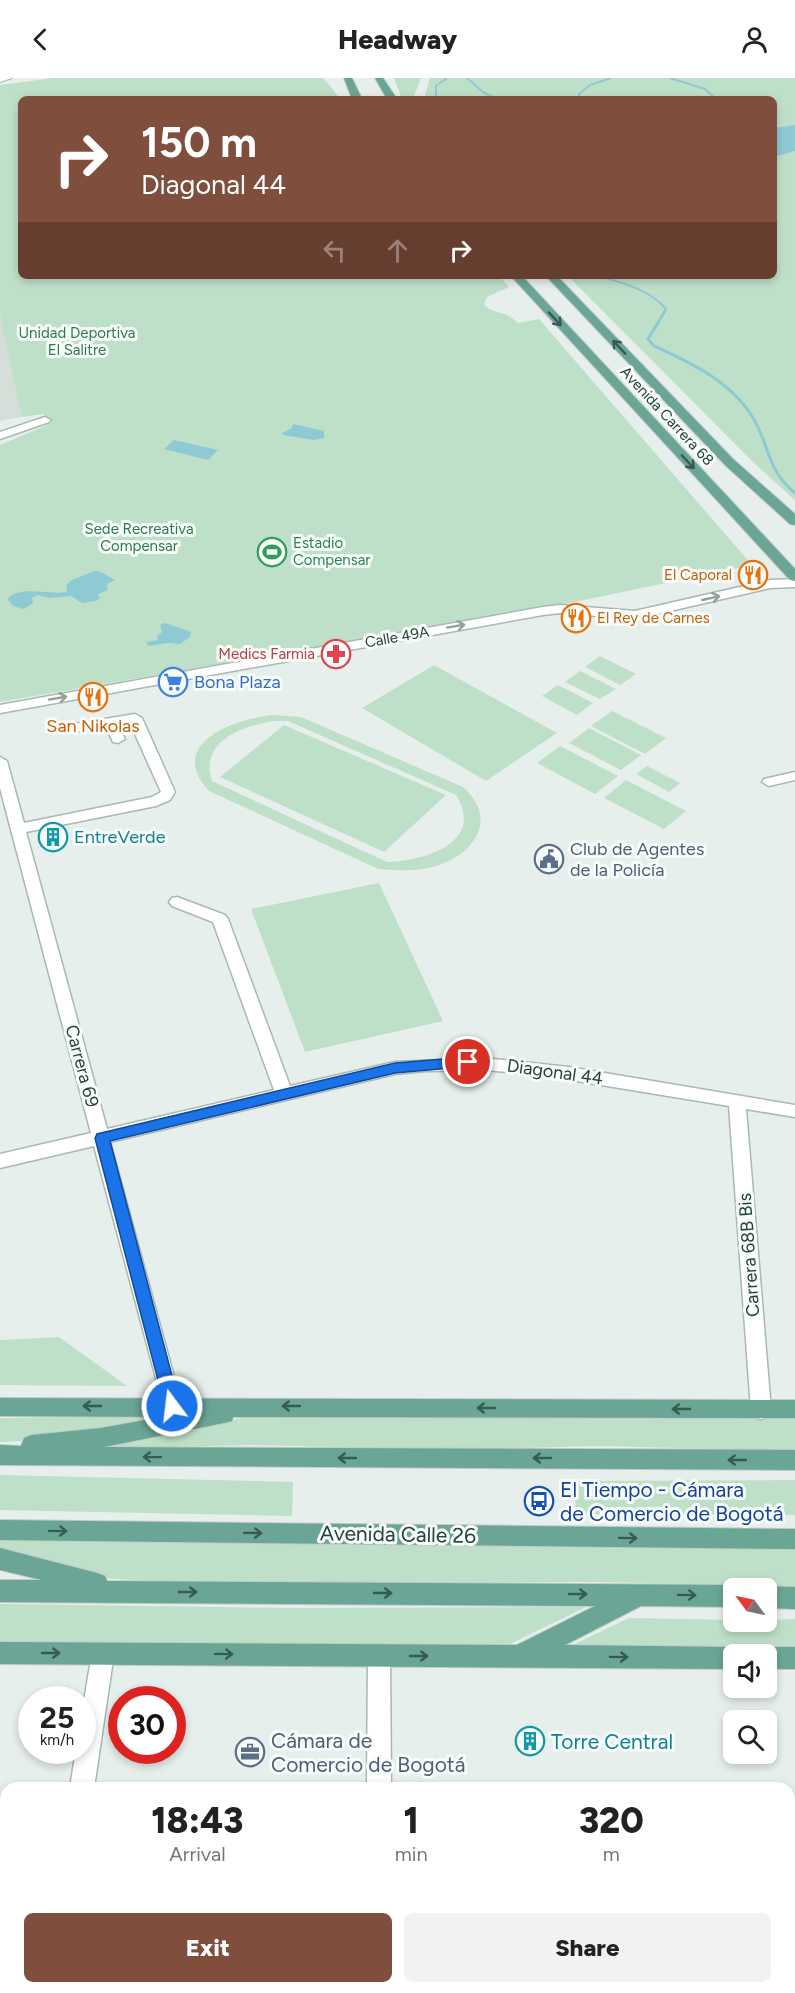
<!DOCTYPE html>
<html lang="en">
<head>
<meta charset="utf-8">
<style>
  :root { --surface:#fff; --page:#f2f2f2; --text:#222; --muted:#767676; --accent:#804e3d }
  body { margin:0; font-family:Figtree,sans-serif; background:var(--page); color:var(--text); height:100vh; display:flex; flex-direction:column; font-size:22px; white-space:nowrap }
  * { box-sizing:border-box; margin:0 }
  p { font-size:20px; color:var(--muted) }
  .icon { flex:none; width:33px; height:33px; fill:none; stroke:currentColor; stroke-width:2; stroke-linecap:round; stroke-linejoin:round }
  .map { position:relative; flex:1; overflow:hidden }
  .details { position:absolute; left:0px; top:1704px; width:795px; height:212px; display:flex; flex-direction:column; background:var(--surface); border-radius:18px 18px 0 0; box-shadow:0 3px 9px #0003 }
  .details>* { flex:none }
  .banner { position:absolute; left:18px; top:18px; width:759px; height:183px; border-radius:9px; box-shadow:0 3px 9px #0003; background:#804e3d; color:#fff; overflow:hidden }
  .needle { width:39px; rotate:303deg }
  .fabs { position:absolute; left:723px; top:1500px; display:grid; gap:12px }
  .fabs a { display:grid; place-items:center; width:54px; height:54px; border-radius:9px; background:var(--surface); box-shadow:0 3px 9px #0003; font-size:30px }
  .speed { position:absolute; left:18px; top:1608px; display:flex; gap:12px; font-size:30px; font-weight:700; text-align:center }
  .speed>* { display:grid; place-content:center; width:78px; height:78px; border-radius:50%; background:var(--surface); box-shadow:0 3px 9px #0003; line-height:1 }
  .speed small { font-size:15px; font-weight:400 }
  .speed .limit { border:9px solid #d22; background:#fff; color:#111 }
  .pin { position:absolute; display:grid; place-items:center; width:51px; height:51px; color:#fff; margin:-26px; border:3px solid #fff; border-radius:50%; box-shadow:0 2px 6px #0007 }
  .me { position:absolute; width:66px; margin:-33px; rotate:345deg; stroke-linejoin:round; filter:drop-shadow(0 0 4px #0008) }
  .turn { display:flex; align-items:center; gap:21px; height:126px; padding:0 24px; font-size:27px }
  .turn .icon { width:78px; height:78px; stroke-width:2.5 }
  .turn b { display:block; font-size:42px; line-height:51px }
  .lanes { display:flex; align-items:center; height:57px; padding:0 24px; background:#0003; justify-content:center; gap:30px; direction:ltr }
  .lanes .off { opacity:.35 }
  .eta { display:flex; justify-content:space-evenly; align-items:center; height:102px; text-align:center }
  .eta b { font-size:36px; font-weight:800; line-height:42px }
  .action { display:flex; gap:12px; margin-top:auto; padding:12px 24px }
  .action a { flex:1; height:69px; border-radius:9px; background:var(--accent); color:#fff; font-size:24px; font-weight:800; line-height:69px; text-align:center }
  .action a+a { background:var(--page); color:var(--text) }
  header { display:flex; justify-content:space-between; align-items:center; height:78px; padding:0 24px; background:var(--surface); font-size:27px; font-weight:800 }
  .map>svg:first-child { display:block }
  .built { fill:#d4dfda }
  .green { fill:#bfe0c8; fill-rule:evenodd }
  .water { fill:#8ec9d4 }
  .lines { fill:none; stroke-linecap:round; stroke-linejoin:round }
  .stream-far1 { stroke:#8ec9d4; stroke-width:2 }
  .stream { stroke:#8ec9d4; stroke-width:3 }
  .minor-casing { stroke:#a8b8b2; stroke-width:3 }
  .secondary-casing { stroke:#a4bbb3; stroke-width:2 }
  .primary-casing { stroke:#c2cac8; stroke-width:2 }
  .minor { fill:#fff; fill-rule:evenodd }
  .secondary { fill:#fff; fill-rule:evenodd }
  .primary { fill:#6aa596; fill-rule:evenodd }
  .oneway { stroke:#365b51 }
  .oneway2 { stroke:#92a09c }
  .route { fill:#1a73e8; stroke:#114b97; stroke-width:1.5 }
  .labels { text-anchor:middle; dominant-baseline:central; stroke-width:6; stroke-linejoin:round; paint-order:stroke }
  .far-park-label { font-size:15px; fill:#2d7a4b; stroke:#f7fbf9 }
  .far-street-label { font-size:15px; fill:#24423a; stroke:#f7fbf9 }
  .far-leisure-label { font-size:15px; fill:#27864d; stroke:#f7fbf9; text-anchor:start }
  .far-food-label { font-size:15px; fill:#c56008; stroke:#f7fbf9; text-anchor:end }
  .far-health-label { font-size:15px; fill:#be3a42; stroke:#f7fbf9; text-anchor:end }
  .shop-label { font-size:18px; fill:#366cbe; stroke:#f7fbf9; text-anchor:start }
  .food-label { font-size:18px; fill:#c56008; stroke:#f7fbf9 }
  .culture-label { font-size:18px; fill:#0d838f; stroke:#f7fbf9; text-anchor:start }
  .service-label { font-size:18px; fill:#4e5e75; stroke:#f7fbf9; text-anchor:start }
  .street-label { font-size:18px; fill:#24423a; stroke:#f7fbf9 }
  .near-transit-label { font-size:21px; fill:#164399; stroke:#f7fbf9; text-anchor:start }
  .near-street-label { font-size:21px; fill:#24423a; stroke:#f7fbf9 }
  .near-service-label { font-size:21px; fill:#4e5e75; stroke:#f7fbf9; text-anchor:start }
  .near-culture-label { font-size:21px; fill:#0d838f; stroke:#f7fbf9; text-anchor:start }
</style>
</head>
<body>
<header><svg class="icon" aria-label="back" viewBox="0 0 24 24"><path d="M15 5l-7 7 7 7"/></svg>Headway<svg class="icon" aria-label="person" viewBox="0 0 24 24"><circle cx="12" cy="8" r="4"/><path d="M4 21q1-7 8-7t8 7"/></svg></header>
<div class="map">
<svg width="795" height="1915" viewBox="0 0 795 1915">
  <rect width="100%" height="100%" fill="#e6efeb"/>
  <polygon class="built" points="0,233 22,339 0,343"/>
  <g class="green">
    <path d="M53,0H323L341,21H21V198H499L509,209L487,219L484,227C496,238 505,231 518,245L539,241L752,487L560,527L0,624V367L47,347L44,336L22,339L2,248L0,233V7Z"/>
    <polygon points="394,0 421,0 413,21 402,21"/>
    <polygon points="430,0 795,0 795,422 754,385 568,198 774,198 774,21 424,21"/>
    <polygon points="600,578 636,596 620,607 585,589"/>
    <polygon points="434,587 557,655 486,703 362,630"/>
    <polygon points="580,593 616,611 600,621 565,604"/>
    <polygon points="558,607 593,625 577,637 542,618"/>
    <polygon points="612,633 666,660 645,676 591,648"/>
    <path d="M273,637L301,639L463,709C500,742 473,778 433,789C415,794 397,792 378,791L209,713C165,666 235,640 273,637ZM274,643H288L456,717C486,765 423,783 387,784L212,703C199,663 243,648 274,643Z"/>
    <polygon points="284,647 446,717 384,774 220,699"/>
    <polygon points="589,650 641,677 621,692 569,665"/>
    <polygon points="560,668 618,698 595,716 537,685"/>
    <polygon points="647,688 680,705 669,714 636,696"/>
    <polygon points="626,702 686,733 664,751 604,720"/>
    <polygon points="379,805 443,943 305,974 251,831"/>
    <polygon points="59,1259 127,1308 0,1307 0,1262"/>
    <path d="M158,1338C106,1356 54,1362 0,1364V1340Z"/>
    <polygon points="295,1338 795,1341 795,1373 600,1368 441,1372 253,1367 117,1370 116,1364 247,1339"/>
    <polygon points="0,1397 293,1404 292,1438 0,1432"/>
    <polygon points="795,1402 795,1437 576,1436 574,1403"/>
    <polygon points="0,1459 378,1467 795,1469 795,1508 599,1504 183,1505 101,1500 0,1474"/>
    <polygon points="0,1526 296,1530 586,1529 506,1568 0,1564"/>
    <polygon points="629,1540 733,1542 734,1544 795,1541 795,1574 560,1573"/>
  </g>
  <g class="water">
    <polygon points="795,47 795,73 774,79 774,50"/>
    <polygon points="293,346 324,353 324,360 313,362 283,357 282,355 292,350"/>
    <polygon points="174,362 218,372 208,382 164,371"/>
    <path d="M95,493L101,494L115,502L107,506L108,512L98,516L100,520L96,523L82,525L71,518L50,520L38,517L32,520L33,525L24,531L13,528L8,522L9,519C24,508 49,517 67,514L66,507L72,502Z"/>
    <polygon points="165,545 191,554 190,559 180,566 168,565 149,568 146,564 158,562 157,558 162,554 160,547"/>
  </g>
  <g class="lines">
    <g class="stream-far1">
      <polyline points="467,0 483,14 497,21"/>
      <polyline points="670,0 705,11 716,21"/>
      <polyline points="436,21 436,8 447,0"/>
      <polyline points="579,21 579,16 590,7 611,0"/>
      <path d="M600,198C624,206 649,211 666,231L665,234"/>
    </g>
    <path class="stream" d="M665,233L648,261L654,268C691,285 731,303 753,340C770,368 767,393 795,415"/>
    <g class="minor-casing">
      <g id="minor">
        <polygon points="45,339 51,342 49,344 0,361 0,354"/>
        <polygon points="795,501 795,509 770,510 635,541 560,535 543,537 0,635 0,627 543,529 560,527 635,533 770,502"/>
        <polygon points="135,636 142,640 175,714 170,722 156,728 26,754 107,1051 274,1012 213,844 172,828 169,824 172,820 177,819 225,837 228,841 290,1008 395,984 484,980 569,989 795,1027 795,1039 746,1031 771,1332 768,1338 761,1341 754,1338 751,1332 729,1028 540,997 484,992 426,993 395,996 110,1064 182,1328 179,1334 172,1336 165,1334 94,1068 0,1090 0,1076 91,1055 0,710 0,679 7,683 24,745 152,719 161,714 130,645 119,647 125,661 118,665 113,664 106,649 68,655 61,651 68,647"/>
        <polygon points="795,694 795,702 769,708 762,704 764,701"/>
        <polygon points="103,1565 111,1568 114,1575 94,1710 70,1710 76,1672 82,1672 82,1635 92,1575 95,1568"/>
        <polygon points="379,1567 387,1570 390,1577 391,1710 367,1710 368,1577 371,1570"/>
        <polygon points="0,1894 6,1894 6,1910 17,1910 15,1915 0,1915"/>
        <polygon points="789,1896 795,1896 795,1915 780,1915 777,1910 789,1910"/>
        <polygon points="39,1910 63,1910 62,1915 38,1915"/>
        <rect x="366" y="1910" width="24" height="5"/>
      </g>
    </g>
    <g class="secondary-casing">
      <polygon id="secondary" points="0,0 12,0 0,4"/>
    </g>
    <g class="primary-casing">
      <g id="primary">
        <polygon points="344,0 352,0 362,21 352,21"/>
        <polygon points="375,0 383,0 397,21 387,21"/>
        <polygon points="511,198 522,198 795,491 795,503 790,502"/>
        <polygon points="546,198 557,198 733,381 795,436 795,447 790,446 725,387"/>
        <polygon points="0,1320 795,1322 795,1340 233,1339 232,1343 224,1345 104,1369 795,1372 795,1392 0,1387 0,1367 21,1368 24,1360 32,1357 101,1350 162,1339 0,1338"/>
        <polygon points="0,1442 795,1451 795,1471 0,1462"/>
        <polygon points="0,1470 97,1495 105,1498 107,1503 734,1507 742,1510 734,1510 734,1529 641,1528 565,1567 734,1569 742,1572 744,1576 734,1576 734,1591 0,1586 0,1564 517,1567 595,1528 0,1524 0,1502 42,1502 0,1492"/>
        <polygon points="766,1508 795,1509 795,1531 766,1530 766,1510 760,1510"/>
        <polygon points="766,1569 795,1569 795,1591 766,1591 766,1576 756,1576 758,1572"/>
      </g>
    </g>
    <use href="#minor" class="minor"/>
    <use href="#secondary" class="secondary"/>
    <use href="#primary" class="primary"/>
  </g>
  <defs><path id="oneway-shaft" d="M-6 0H5M1.5-3L5.5 0L1.5 3" fill="none" stroke-width="1.6" stroke-linecap="round" stroke-linejoin="round" transform="scale(1.5)"/></defs>
  <g class="oneway">
    <use href="#oneway-shaft" transform="translate(555 241) rotate(47)"/>
    <use href="#oneway-shaft" transform="translate(619 269) rotate(-133)"/>
    <use href="#oneway-shaft" transform="translate(688 384) rotate(47)"/>
    <use href="#oneway-shaft" transform="translate(92 1328) rotate(180)"/>
    <use href="#oneway-shaft" transform="translate(291 1328) rotate(-180)"/>
    <use href="#oneway-shaft" transform="translate(486 1330) rotate(-180)"/>
    <use href="#oneway-shaft" transform="translate(681 1331) rotate(-180)"/>
    <use href="#oneway-shaft" transform="translate(152 1379) rotate(-179)"/>
    <use href="#oneway-shaft" transform="translate(347 1380) rotate(180)"/>
    <use href="#oneway-shaft" transform="translate(542 1380) rotate(-180)"/>
    <use href="#oneway-shaft" transform="translate(737 1382) rotate(-180)"/>
    <use href="#oneway-shaft" transform="translate(58 1453) rotate(1)"/>
    <use href="#oneway-shaft" transform="translate(253 1455) rotate(1)"/>
    <use href="#oneway-shaft" transform="translate(628 1460) rotate(1)"/>
    <use href="#oneway-shaft" transform="translate(188 1514)"/>
    <use href="#oneway-shaft" transform="translate(383 1515)"/>
    <use href="#oneway-shaft" transform="translate(578 1516)"/>
    <use href="#oneway-shaft" transform="translate(687 1517) rotate(1)"/>
    <use href="#oneway-shaft" transform="translate(51 1575)"/>
    <use href="#oneway-shaft" transform="translate(224 1576) rotate(1)"/>
    <use href="#oneway-shaft" transform="translate(419 1578)"/>
    <use href="#oneway-shaft" transform="translate(619 1579) rotate(1)"/>
  </g>
  <g class="oneway2">
    <use href="#oneway-shaft" transform="translate(711 520) rotate(-13)"/>
    <use href="#oneway-shaft" transform="translate(456 548) rotate(-10)"/>
    <use href="#oneway-shaft" transform="translate(58 620) rotate(-10)"/>
  </g>
  <polygon class="route" points="468,979 475,984 473,988 395,995 110,1063 180,1328 178,1333 172,1335 166,1333 95,1060 97,1056 395,985"/>
  <defs>
    <g id="stadium-ring" transform="scale(1.5)"><circle r="9.5" fill="#f7fbf9" stroke="#2e9e5b" stroke-width="1.5"/><path d="M0-5a6.5 5 0 1 0 0 10a6.5 5 0 1 0 0-10ZM-3.5-1.8h7v3.6h-7Z" fill="#2e9e5b"/></g>
    <g id="restaurant-ring" transform="scale(1.5)"><circle r="9.5" fill="#f7fbf9" stroke="#e8710a" stroke-width="1.5"/><path d="M-5-6h1v4h1v-4h1v4h1v-4h1v5L-1.5 .5V6h-2V.5L-5-1ZM5-6V6H3V1.5H1.5Q1.5-4 5-6Z" fill="#e8710a"/></g>
    <g id="pharmacy-ring" transform="scale(1.5)"><circle r="9.5" fill="#f7fbf9" stroke="#e0444e" stroke-width="1.5"/><path d="M-2-6h4v4h4v4h-4v4h-4v-4h-4v-4h4Z" fill="#e0444e"/></g>
    <g id="supermarket-ring" transform="scale(1.5)"><circle r="9.5" fill="#f7fbf9" stroke="#3f7fe0" stroke-width="1.5"/><path d="M-6-5.5h2.5l.6 2H6L4.5 2H-2.5L-4.4-4H-6ZM-1.5 3.2a1.3 1.3 0 1 0 .1 0ZM3 3.2a1.3 1.3 0 1 0 .1 0Z" fill="#3f7fe0"/></g>
    <g id="building-ring" transform="scale(1.5)"><circle r="9.5" fill="#f7fbf9" stroke="#0f9aa8" stroke-width="1.5"/><path d="M-4-6H4V6H1V3H-1V6H-4ZM-2.5-4.3h1.7v1.8h-1.7ZM.8-4.3h1.7v1.8H.8ZM-2.5-1h1.7V.8h-1.7ZM.8-1h1.7V.8H.8Z" fill="#0f9aa8"/></g>
    <g id="civic-ring" transform="scale(1.5)"><circle r="9.5" fill="#f7fbf9" stroke="#5c6f8a" stroke-width="1.5"/><path d="M-.6-6.5H3V-4.5H.6V-3L4-1V1h2V6H-6V1h2V-1L-.6-3ZM-1.2 2.5V6h2.4V2.5Z" fill="#5c6f8a"/></g>
    <g id="bus-ring" transform="scale(1.5)"><circle r="9.5" fill="#f7fbf9" stroke="#1a4fb4" stroke-width="1.5"/><path d="M-5-6H5V4H4V6H2V4H-2V6H-4V4H-5ZM-3.5-4V0h7V-4ZM-3.5 1.2v1.5H-2V1.2ZM2 1.2v1.5H3.5V1.2Z" fill="#1a4fb4"/></g>
    <g id="office-ring" transform="scale(1.5)"><circle r="9.5" fill="#f7fbf9" stroke="#5c6f8a" stroke-width="1.5"/><path d="M-6-3h4V-5.5h4V-3h4V5H-6ZM-1-4.5V-3h2v-1.5ZM-6 0V1H6V0Z" fill="#5c6f8a"/></g>
  </defs>
  <g fill-rule="evenodd">
    <use href="#stadium-ring" x="272" y="474"/>
    <use href="#restaurant-ring" x="753" y="497"/>
    <use href="#restaurant-ring" x="576" y="540"/>
    <use href="#pharmacy-ring" x="336" y="576"/>
    <use href="#supermarket-ring" x="173" y="604"/>
    <use href="#restaurant-ring" x="93" y="619"/>
    <use href="#building-ring" x="53" y="759"/>
    <use href="#civic-ring" x="549" y="781"/>
    <use href="#bus-ring" x="539" y="1423"/>
    <use href="#building-ring" x="530" y="1663"/>
    <use href="#office-ring" x="250" y="1674"/>
  </g>
  <g class="labels">
    <g class="far-park-label">
      <text x="77" y="255">Unidad Deportiva<tspan x="77" dy="17">El Salitre</tspan></text>
      <text x="139" y="451">Sede Recreativa<tspan x="139" dy="17">Compensar</tspan></text>
    </g>
    <g class="far-street-label">
      <text transform="translate(667 338) rotate(47)">Avenida Carrera 68</text>
      <text transform="translate(397 559) rotate(-10)">Calle 49A</text>
    </g>
    <g class="far-leisure-label">
      <text x="293" y="465">Estadio<tspan x="293" dy="17">Compensar</tspan></text>
    </g>
    <g class="far-food-label">
      <text x="732" y="497">El Caporal</text>
      <text x="597" y="540" text-anchor="start">El Rey de Carnes</text>
    </g>
    <g class="far-health-label">
      <text x="315" y="576">Medics Farmia</text>
    </g>
    <g class="shop-label">
      <text x="194" y="604">Bona Plaza</text>
    </g>
    <g class="food-label">
      <text x="93" y="648">San Nikolas</text>
    </g>
    <g class="culture-label">
      <text x="74" y="759">EntreVerde</text>
    </g>
    <g class="service-label">
      <text x="570" y="771">Club de Agentes<tspan x="570" dy="21">de la Policía</tspan></text>
    </g>
    <g class="street-label">
      <text transform="translate(82 988) rotate(75)">Carrera 69</text>
      <text transform="translate(555 994) rotate(8)">Diagonal 44</text>
      <text transform="translate(749 1177) rotate(-94)">Carrera 68B Bis</text>
    </g>
    <g class="near-transit-label">
      <text x="560" y="1411">El Tiempo - Cámara<tspan x="560" dy="24">de Comercio de Bogotá</tspan></text>
    </g>
    <g class="near-street-label">
      <text transform="translate(398 1456) rotate(1)">Avenida Calle 26</text>
    </g>
    <g class="near-service-label">
      <text x="271" y="1662">Cámara de<tspan x="271" dy="24">Comercio de Bogotá</tspan></text>
    </g>
    <g class="near-culture-label">
      <text x="551" y="1663">Torre Central</text>
    </g>
  </g>
</svg>
<div class="fabs">
<a><svg class="needle" viewBox="-14 -14 28 28"><path d="M0-13l5 13h-10z" fill="#e53935"/><path d="M0 13l5-13h-10z" fill="#767676"/></svg></a>
<a><svg class="icon" aria-label="sound" viewBox="0 0 24 24"><path d="M4 9h4l5-4v14l-5-4H4zM17 9q2 3 0 6"/></svg></a>
<a><svg class="icon" aria-label="search" viewBox="0 0 24 24"><circle cx="10" cy="10" r="6"/><path d="M15 15l6 6"/></svg></a>
</div>
<div class="speed"><div>25<small>km/h</small></div><div class="limit">30</div></div>
<div class="pin" style="left:468px;top:984px;background:#d93025"><svg class="icon" aria-label="arrive" viewBox="0 0 24 24"><path d="M6 21V4h12l-3 4 3 4H6"/></svg></div>
<svg class="me" style="left:172px;top:1328px" viewBox="-20 -20 40 40"><circle r="17" fill="#1a73e8" stroke="#fff" stroke-width="3"/><path d="M0-11L8 9 0 5-8 9z" fill="#fff"/></svg>
<div class="banner">
<div class="turn"><svg class="icon" aria-label="right" viewBox="0 0 24 24"><path d="M7 20v-9h11M14 6l5 5-5 5"/></svg><div><b>150 m</b>Diagonal 44</div></div>
<div class="lanes"><svg class="icon off" aria-label="left" viewBox="0 0 24 24"><path d="M17 20v-9H6M10 6l-5 5 5 5"/></svg><svg class="icon off" aria-label="ahead" viewBox="0 0 24 24"><path d="M12 20V5M6 11l6-6 6 6"/></svg><svg class="icon" aria-label="right" viewBox="0 0 24 24"><path d="M7 20v-9h11M14 6l5 5-5 5"/></svg></div>
</div>
<section class="details">
<div class="eta">
<div><b>18:43</b><p>Arrival</p></div>
<div><b>1</b><p>min</p></div>
<div><b>320</b><p>m</p></div>
</div>
<div class="action"><a>Exit</a><a>Share</a></div>
</section>
</div>
</body>
</html>
